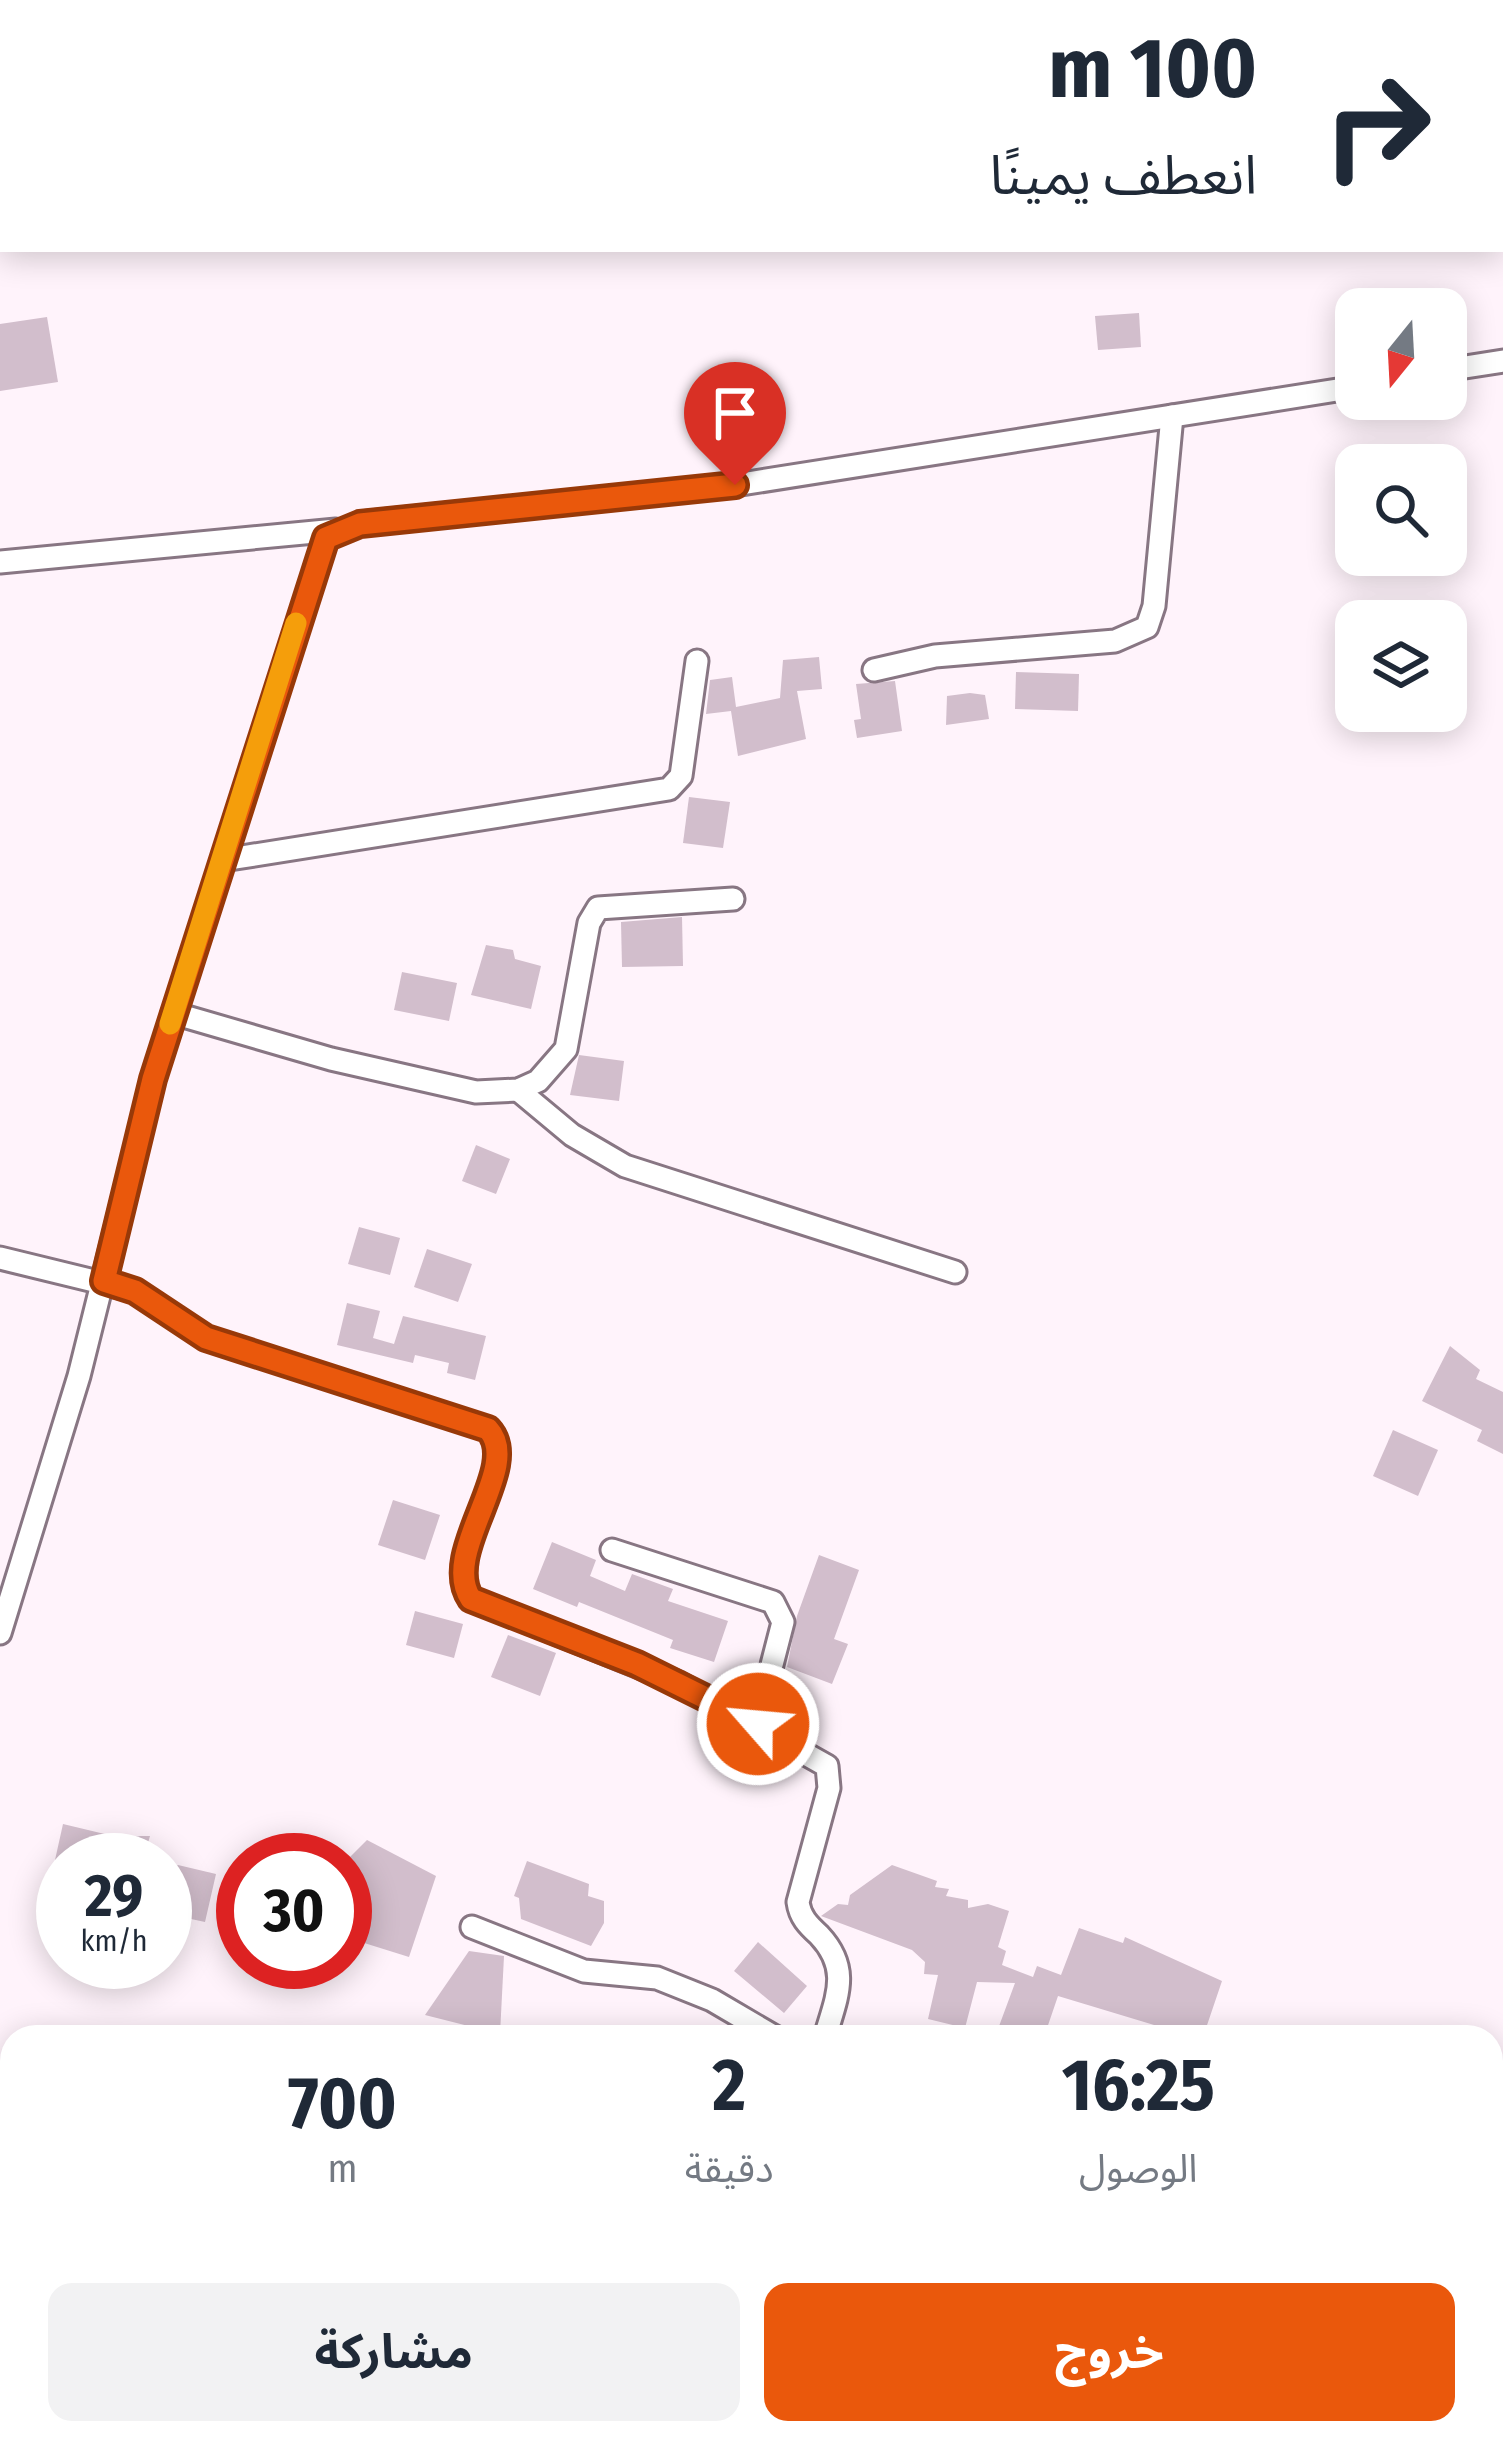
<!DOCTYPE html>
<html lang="ar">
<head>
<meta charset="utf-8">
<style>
  :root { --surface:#fff; --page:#f2f2f3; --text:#1f2937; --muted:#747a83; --accent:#ea580c }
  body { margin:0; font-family:"Fira Sans Condensed","Noto Sans Arabic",sans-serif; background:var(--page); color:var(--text); direction:rtl; height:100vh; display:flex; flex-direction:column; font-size:45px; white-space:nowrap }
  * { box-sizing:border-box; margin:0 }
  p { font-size:39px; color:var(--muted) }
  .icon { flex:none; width:66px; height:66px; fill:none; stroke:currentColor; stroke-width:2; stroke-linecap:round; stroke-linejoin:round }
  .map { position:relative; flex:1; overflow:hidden; direction:ltr }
  .side { position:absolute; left:0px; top:2025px; width:1503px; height:420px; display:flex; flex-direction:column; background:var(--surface); border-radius:36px 36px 0 0; box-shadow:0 6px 30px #0003; direction:rtl }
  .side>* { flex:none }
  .hud { position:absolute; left:0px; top:0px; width:1503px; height:252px; box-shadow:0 6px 30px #0003; direction:rtl; background:#fff; color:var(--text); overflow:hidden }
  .needle { width:78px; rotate:198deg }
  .tools { position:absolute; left:1335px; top:288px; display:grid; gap:24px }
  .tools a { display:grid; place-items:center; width:132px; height:132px; border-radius:24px; background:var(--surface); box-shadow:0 6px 30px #0003; font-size:60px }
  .speed { position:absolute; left:36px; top:1833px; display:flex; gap:24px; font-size:60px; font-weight:700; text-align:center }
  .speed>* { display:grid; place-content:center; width:156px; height:156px; border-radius:50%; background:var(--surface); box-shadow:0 6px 30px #0003; line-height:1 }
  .speed small { font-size:30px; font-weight:400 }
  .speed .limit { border:18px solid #d22; background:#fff; color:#111 }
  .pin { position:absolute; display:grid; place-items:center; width:102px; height:102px; color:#fff; margin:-123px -51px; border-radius:50% 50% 50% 0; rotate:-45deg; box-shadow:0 0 12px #0007 }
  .pin .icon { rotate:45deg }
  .me { position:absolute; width:132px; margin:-66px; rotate:297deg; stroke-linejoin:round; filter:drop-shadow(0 0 9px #0008) }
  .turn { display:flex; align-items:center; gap:42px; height:252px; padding:0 48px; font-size:54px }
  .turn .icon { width:156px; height:156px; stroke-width:2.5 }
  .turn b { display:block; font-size:84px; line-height:102px }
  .eta { display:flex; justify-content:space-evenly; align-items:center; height:204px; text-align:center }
  .eta b { font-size:72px; font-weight:700; line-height:84px }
  .action { display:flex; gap:24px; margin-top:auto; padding:24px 48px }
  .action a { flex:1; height:138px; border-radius:24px; background:var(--accent); color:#fff; font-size:48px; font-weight:700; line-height:138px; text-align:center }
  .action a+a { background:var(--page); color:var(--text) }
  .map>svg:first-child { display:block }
  .building { fill:#d2becc }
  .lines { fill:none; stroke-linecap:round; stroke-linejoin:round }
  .minor-casing { stroke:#887683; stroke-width:27 }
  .minor { stroke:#fff; stroke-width:21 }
  .route-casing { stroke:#983908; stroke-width:30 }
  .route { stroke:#ea580c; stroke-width:21 }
  .slow { stroke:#f59e0b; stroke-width:21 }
</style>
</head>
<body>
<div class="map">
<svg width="1503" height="2445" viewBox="0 0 1503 2445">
  <rect width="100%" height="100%" fill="#fff3fb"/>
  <g class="building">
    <polygon points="1139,313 1141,347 1098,350 1095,316"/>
    <polygon points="47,317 58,382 0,391 0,324"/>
    <polygon points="819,657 822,689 797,691 806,739 738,756 731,711 706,714 710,680 732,677 736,707 780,698 783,660"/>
    <polygon points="1016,672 1079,674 1078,711 1015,709"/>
    <polygon points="895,681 902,731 857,738 854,720 861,719 856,684"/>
    <polygon points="970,693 985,695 989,719 946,725 947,696"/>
    <polygon points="689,797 730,802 723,848 683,843"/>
    <polygon points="682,917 683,966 622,967 621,922"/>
    <polygon points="486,945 513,950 515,959 541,966 531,1009 471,995"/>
    <polygon points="402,972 457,983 449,1021 394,1010"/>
    <polygon points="579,1055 624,1061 619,1101 570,1095"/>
    <polygon points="476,1145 510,1159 496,1194 462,1181"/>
    <polygon points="359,1227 400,1238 390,1275 348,1264"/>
    <polygon points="427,1249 472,1264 458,1302 414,1287"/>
    <polygon points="347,1303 380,1311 373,1338 394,1344 403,1316 486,1336 475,1380 447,1373 449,1363 415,1355 413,1363 337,1345"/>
    <polygon points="1450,1346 1480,1370 1476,1379 1503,1392 1503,1454 1477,1441 1482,1430 1422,1401"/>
    <polygon points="1393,1430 1438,1450 1418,1496 1373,1476"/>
    <polygon points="393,1500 440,1515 425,1560 378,1545"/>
    <polygon points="552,1542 596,1560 590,1576 625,1591 632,1574 673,1589 668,1601 728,1621 714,1662 670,1648 673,1640 579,1602 577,1607 533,1589"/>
    <polygon points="819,1555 859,1570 834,1639 848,1644 832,1684 787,1667 797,1616"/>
    <polygon points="415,1611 463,1624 454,1658 406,1645"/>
    <polygon points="508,1635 556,1653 540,1696 491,1677"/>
    <polygon points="63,1824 113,1836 150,1836 143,1860 110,1851 107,1860 55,1860"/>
    <polygon points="367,1840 436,1876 409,1957 345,1937 345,1862"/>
    <polygon points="527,1861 589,1884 588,1896 604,1901 604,1923 591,1946 521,1919 519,1898 514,1896"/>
    <polygon points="178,1865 216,1874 205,1922 168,1914 174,1884 166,1874"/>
    <polygon points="892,1865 937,1881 935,1887 949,1889 946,1896 968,1900 968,1908 988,1904 1009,1911 998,1947 1006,1951 1002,1965 1033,1977 1037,1966 1061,1975 1079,1928 1123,1943 1125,1937 1222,1981 1203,2037 1158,2037 1164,2028 1058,1996 1044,2037 995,2037 1015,1983 977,1982 965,2028 928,2019 938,1975 924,1974 925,1962 912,1950 821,1916 838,1904 848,1905 850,1895"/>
    <polygon points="758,1942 807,1986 784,2013 734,1971"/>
    <polygon points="469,1951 504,1956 500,2034 425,2015"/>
  </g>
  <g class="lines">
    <g class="minor-casing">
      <g id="minor">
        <polyline points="1446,370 1503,361"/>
        <polyline points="0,562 336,530"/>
        <polyline points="874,670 935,656 1115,641 1147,627 1154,606 1172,416"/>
        <polyline points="223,860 669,789 681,776 697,661"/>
        <polyline points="173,1013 331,1059 476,1092 518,1090 538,1081 566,1049 589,923 598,908 733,899"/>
        <polyline points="518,1090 572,1135 625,1166 955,1272"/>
        <path d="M0,1258L135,1291L206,1338L488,1429C525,1467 438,1553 471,1599L679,1683L827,1766L829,1788L798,1902C800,1917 808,1925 819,1935C851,1969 837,1996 825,2037"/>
        <polyline points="612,1550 773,1602 783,1622 757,1723"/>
        <polyline points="0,1633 79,1376 153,1079 326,538 360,523 735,485 1356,387"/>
        <polyline points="472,1927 584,1971 657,1978 712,2000 775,2037"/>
        <polyline points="1491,2159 1503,2151"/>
        <polyline points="1491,2243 1503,2237"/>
        <polyline points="1491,2358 1503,2363"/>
        <polyline points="303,2433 364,2445"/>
        <polyline points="945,2433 956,2445"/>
        <polyline points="145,2445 147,2433"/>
        <polyline points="428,2445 431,2433"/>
        <polyline points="1074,2445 1092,2433"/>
      </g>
    </g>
    <use href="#minor" class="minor"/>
  </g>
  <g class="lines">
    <g class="route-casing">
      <path id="route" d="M735,485L360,524L326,538L153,1079L104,1281L135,1291L206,1338L488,1429C524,1467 439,1552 471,1599L637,1664L758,1724"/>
    </g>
    <use href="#route" class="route"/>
    <polyline class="slow" points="170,1024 296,623"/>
  </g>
</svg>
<div class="tools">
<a><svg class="needle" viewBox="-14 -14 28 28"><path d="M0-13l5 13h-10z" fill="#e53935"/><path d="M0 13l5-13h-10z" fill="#747a83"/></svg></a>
<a><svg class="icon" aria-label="search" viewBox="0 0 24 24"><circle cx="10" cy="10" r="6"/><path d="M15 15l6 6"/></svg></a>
<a><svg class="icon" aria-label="layers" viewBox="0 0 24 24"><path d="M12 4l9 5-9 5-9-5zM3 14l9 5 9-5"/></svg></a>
</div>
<div class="speed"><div>29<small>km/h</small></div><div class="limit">30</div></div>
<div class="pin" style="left:735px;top:485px;background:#d93025"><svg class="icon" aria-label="arrive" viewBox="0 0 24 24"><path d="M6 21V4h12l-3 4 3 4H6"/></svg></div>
<svg class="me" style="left:758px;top:1724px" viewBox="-20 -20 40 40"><circle r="17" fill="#ea580c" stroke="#fff" stroke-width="3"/><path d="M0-11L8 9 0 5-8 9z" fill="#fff"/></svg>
<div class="hud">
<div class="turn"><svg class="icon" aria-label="right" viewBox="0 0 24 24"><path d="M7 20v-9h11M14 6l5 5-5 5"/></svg><div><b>100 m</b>انعطف يمينًا</div></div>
</div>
<section class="side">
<div class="eta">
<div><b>16:25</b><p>الوصول</p></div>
<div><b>2</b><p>دقيقة</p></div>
<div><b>700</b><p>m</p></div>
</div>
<div class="action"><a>خروج</a><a>مشاركة</a></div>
</section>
</div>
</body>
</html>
